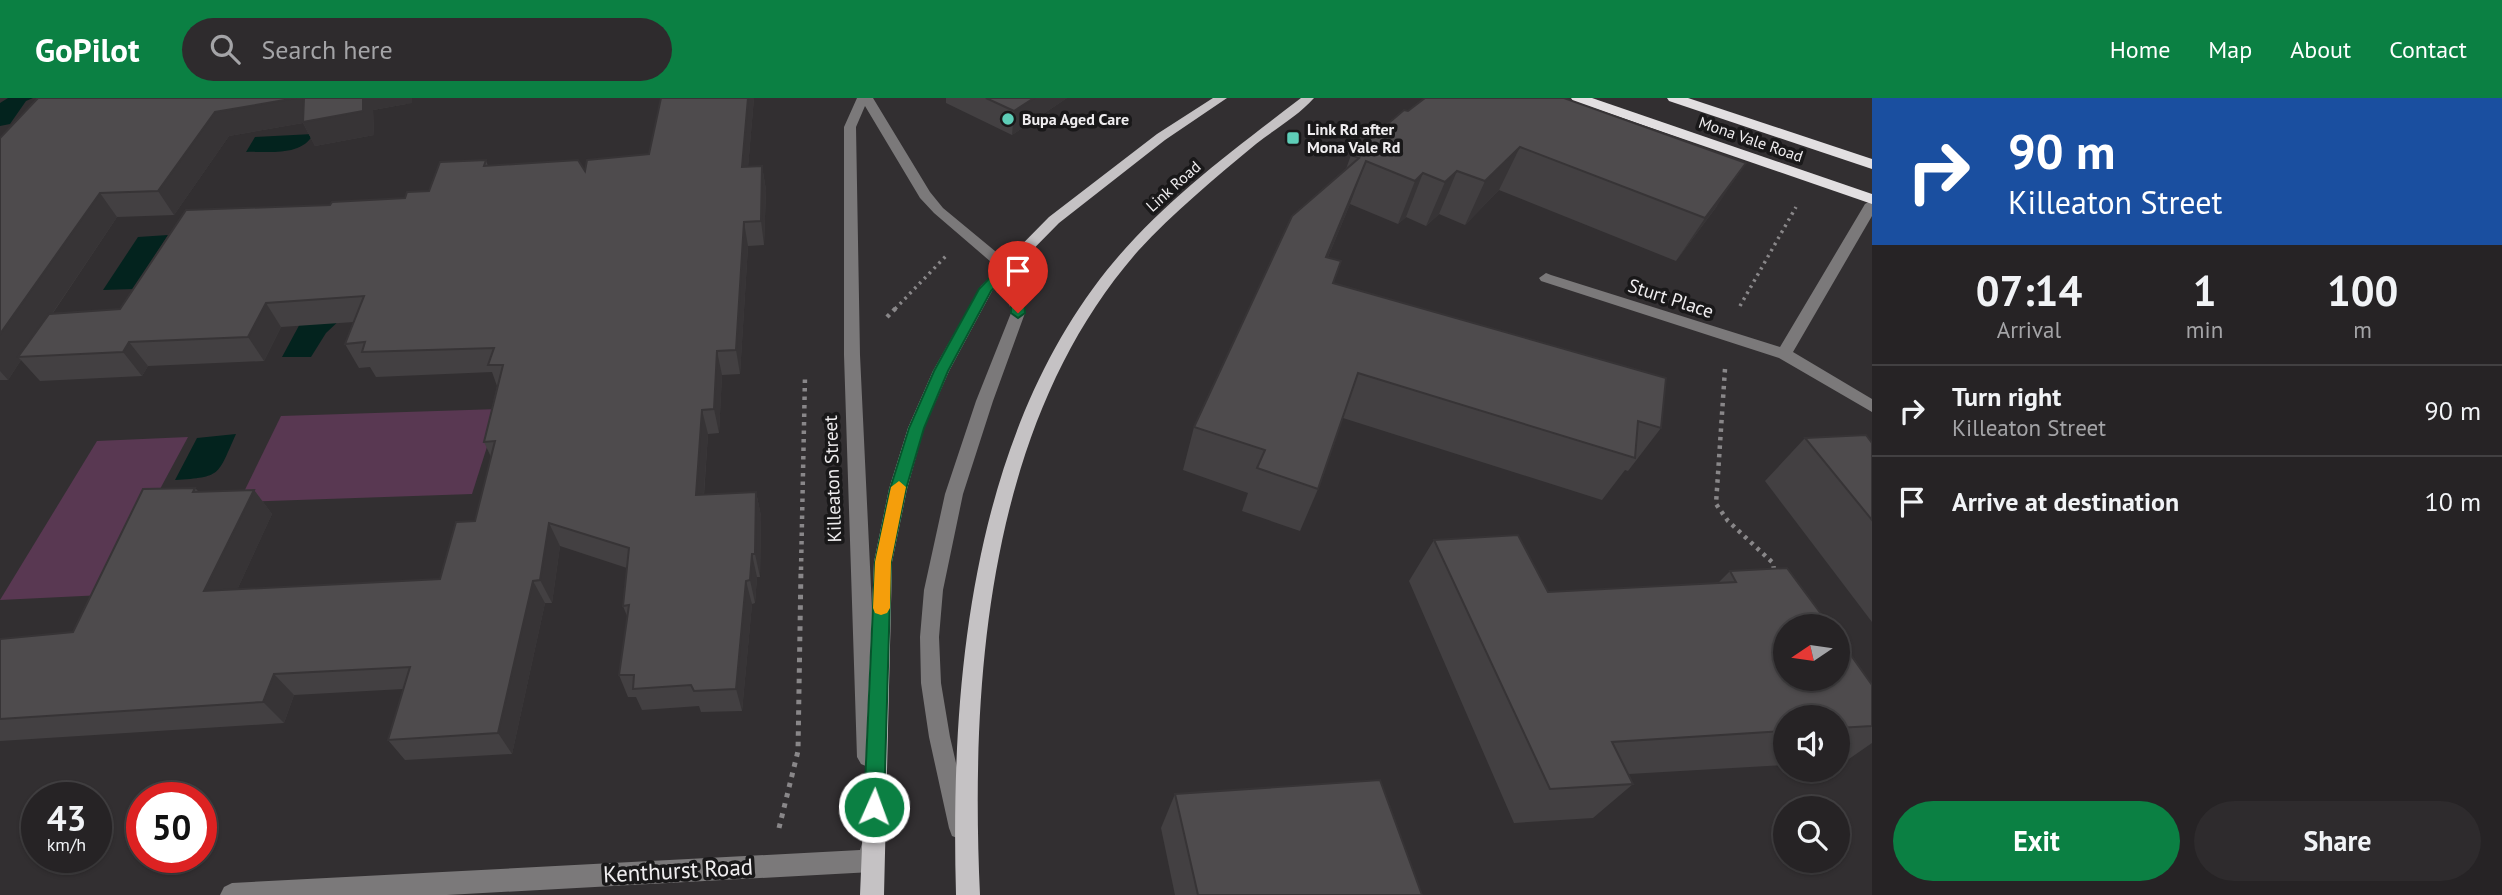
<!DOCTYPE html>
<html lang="en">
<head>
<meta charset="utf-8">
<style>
  :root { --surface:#262325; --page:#2e2b2d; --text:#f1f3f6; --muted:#a4a4a7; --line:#424042; --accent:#0b8043 }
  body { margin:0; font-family:"PT Sans",sans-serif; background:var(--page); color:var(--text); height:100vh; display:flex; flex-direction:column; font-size:26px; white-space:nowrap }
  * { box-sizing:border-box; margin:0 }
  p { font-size:23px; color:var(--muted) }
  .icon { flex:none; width:38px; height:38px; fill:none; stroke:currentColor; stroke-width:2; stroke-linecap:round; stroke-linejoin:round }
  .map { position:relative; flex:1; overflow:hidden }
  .details { display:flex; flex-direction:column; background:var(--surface); width:630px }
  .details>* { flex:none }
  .guide { background:#1a4fa0; color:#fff; overflow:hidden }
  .needle { width:46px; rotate:257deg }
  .fabs { position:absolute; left:1773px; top:516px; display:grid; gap:14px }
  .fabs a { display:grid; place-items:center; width:77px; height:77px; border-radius:50%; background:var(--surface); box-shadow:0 2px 5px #0004,0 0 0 2px var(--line); font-size:35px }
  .speed { position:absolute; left:21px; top:684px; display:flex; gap:14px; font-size:35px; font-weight:700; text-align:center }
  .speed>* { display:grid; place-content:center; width:91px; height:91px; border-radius:50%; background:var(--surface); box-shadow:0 2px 5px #0004,0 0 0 2px var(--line); line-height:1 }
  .speed small { font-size:18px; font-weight:400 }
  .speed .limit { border:10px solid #d22; background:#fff; color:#111 }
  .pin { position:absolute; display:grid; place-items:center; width:60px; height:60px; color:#fff; margin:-72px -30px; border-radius:50% 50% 50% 0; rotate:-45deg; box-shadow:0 0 7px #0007 }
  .pin .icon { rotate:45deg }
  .me { position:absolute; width:77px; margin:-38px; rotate:2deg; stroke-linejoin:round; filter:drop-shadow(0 0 5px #0008) }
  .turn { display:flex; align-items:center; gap:24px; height:147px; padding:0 21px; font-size:32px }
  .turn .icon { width:91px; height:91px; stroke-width:2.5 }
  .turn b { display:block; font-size:49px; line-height:60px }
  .eta { display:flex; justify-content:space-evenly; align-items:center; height:119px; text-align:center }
  .eta b { font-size:42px; font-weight:700; line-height:49px }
  .cta { display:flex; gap:14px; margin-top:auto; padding:14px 21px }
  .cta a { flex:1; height:80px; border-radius:42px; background:var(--accent); color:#fff; font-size:28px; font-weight:700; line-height:80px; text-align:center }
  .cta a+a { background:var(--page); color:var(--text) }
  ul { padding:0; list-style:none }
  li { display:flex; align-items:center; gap:21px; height:91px; padding:0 21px; border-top:2px solid var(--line) }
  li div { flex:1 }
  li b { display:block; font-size:26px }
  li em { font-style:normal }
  header { display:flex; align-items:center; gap:42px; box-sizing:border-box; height:98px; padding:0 35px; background:var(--accent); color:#fff }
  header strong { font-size:33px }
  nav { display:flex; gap:38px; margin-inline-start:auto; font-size:24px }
  .search { width:490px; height:63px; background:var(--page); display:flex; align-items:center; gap:18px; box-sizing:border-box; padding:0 24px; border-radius:38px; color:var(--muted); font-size:26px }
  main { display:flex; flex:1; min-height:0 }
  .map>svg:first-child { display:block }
  .green { fill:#593852 }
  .water { fill:#03231e }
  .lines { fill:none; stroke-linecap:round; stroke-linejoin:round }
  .path-far2 { stroke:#898789; stroke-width:3.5; stroke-dasharray:2.5 4.5; stroke-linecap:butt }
  .path-far1 { stroke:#898789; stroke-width:4.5; stroke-dasharray:3.5 5; stroke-linecap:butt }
  .path { stroke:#898789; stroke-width:5; stroke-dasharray:4.5 6; stroke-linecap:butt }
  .minor { fill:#7b797a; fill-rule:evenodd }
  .major { fill:#c5c2c4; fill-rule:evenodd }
  .highway { fill:#e2dfe1; fill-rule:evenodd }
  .wall { fill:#434042 }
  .shaded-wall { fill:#373436 }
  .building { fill:#4e4b4d; stroke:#373436; stroke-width:2 }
  .route { fill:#0b8043; stroke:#07532c; stroke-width:2 }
  .slow { fill:#f59e0b }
  .poi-dot { fill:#5eceb8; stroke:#191819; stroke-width:2.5 }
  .labels { text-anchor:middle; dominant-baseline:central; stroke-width:7; stroke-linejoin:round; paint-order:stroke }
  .far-poi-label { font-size:16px; font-weight:bold; fill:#efedef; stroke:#191819; text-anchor:start }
  .far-street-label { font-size:16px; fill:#efedef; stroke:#191819 }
  .street-label { font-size:19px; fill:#efedef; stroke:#191819 }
  .near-street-label { font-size:23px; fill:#efedef; stroke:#191819 }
</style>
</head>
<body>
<header>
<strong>GoPilot</strong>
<div class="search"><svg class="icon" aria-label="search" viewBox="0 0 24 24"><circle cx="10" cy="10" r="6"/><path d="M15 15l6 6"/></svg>Search here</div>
<nav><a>Home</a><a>Map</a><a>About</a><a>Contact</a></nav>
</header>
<main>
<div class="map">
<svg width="1872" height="797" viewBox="0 0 1872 797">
  <rect width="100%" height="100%" fill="#322f31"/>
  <g class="green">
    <polygon points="499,311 472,396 239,404 281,318"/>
    <polygon points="188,339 103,497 0,502 97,343"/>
  </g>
  <g class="water">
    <polygon points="8,0 33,0 26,3 10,26 0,28 0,5"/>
    <path d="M313,36C302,59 268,53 246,54L255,39Z"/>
    <polygon points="168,137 134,191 103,192 138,139"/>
    <polygon points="309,209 342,220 326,235 311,259 282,259"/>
    <path d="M236,336C217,378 222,379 175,382L197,340Z"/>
  </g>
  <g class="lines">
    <g class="path-far2">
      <polyline points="1740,208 1796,109"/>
      <polyline points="895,211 946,158"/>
    </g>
    <g class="path-far1">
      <polyline points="887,219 897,209"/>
      <polyline points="1725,271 1716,406 1728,423 1773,465 1774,472"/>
      <polyline points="801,472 805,279"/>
    </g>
    <g class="path">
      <polyline points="1773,470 1774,477"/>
      <polyline points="779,730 798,653 801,470"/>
    </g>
    <g class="minor">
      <polygon points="857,0 873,0 930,94 943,110 1001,158 1012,172 1022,193 1025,215 993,303 963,396 943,492 939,539 941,585 950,639 971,730 968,738 960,741 952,738 949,730 929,639 921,585 920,539 924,492 945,396 976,303 1011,215 1007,193 1000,176 991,164 934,115 920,100 865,8 856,29 860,257 879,659 875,666 868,669 861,666 857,659 844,257 844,29"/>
      <polygon points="1872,102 1872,118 1793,254 1872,301 1872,314 1779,260 1541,183 1539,180 1546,175 1551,177 1780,249 1865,106"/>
      <polygon points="871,739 879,742 883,763 880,771 872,774 447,797 220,797 224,789 232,785 860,752 863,742"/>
    </g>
    <g class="major">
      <polygon points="1213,0 1227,0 1165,42 1059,125 992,193 949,273 924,330 907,391 892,464 884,797 860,797 874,464 889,391 908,330 933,273 981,188 1049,119 1157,36"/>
      <path d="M1301,0H1314C1298,18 1275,31 1256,46C1215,80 1174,114 1138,153C988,324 970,580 980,797H956C950,586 971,343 1107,172C1162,104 1232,53 1301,0Z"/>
    </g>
    <g class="highway">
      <polygon points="1571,0 1592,0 1872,96 1872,106 1573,3"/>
      <polygon points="1667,0 1688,0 1872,61 1872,71 1669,3"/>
    </g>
  </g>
  <g class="wall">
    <polygon points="754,0 748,69 762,68 766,92 764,147 748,148 740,276 722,277 719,335 708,336 704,397 756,394 761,418 760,479 757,479 755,505 752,506 742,613 701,614 699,608 642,612 636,599 628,599 619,577 627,518 623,508 627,470 560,448 552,505 545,505 512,656 405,662 388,642 403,591 294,597 284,625 0,643 0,541 73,534 195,390 199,394 254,392 272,416 237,492 440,481 475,423 491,359 484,344 497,288 492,274 376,279 370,269 359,270 345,246 354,224 281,229 264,263 148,268 142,278 40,283 21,262 8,282 0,282 0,40 412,5 373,12 374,37 315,48 303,25 229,38 174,117 117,119 53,215 120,211 330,107 405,100 429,93 486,62 488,68 585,73 649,56"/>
    <polygon points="946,0 1067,0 1012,37 946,5"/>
    <polygon points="1404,12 1717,108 1676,163 1499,92 1465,127 1439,116 1426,128 1406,119 1398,126 1350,106 1328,159 1333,185 1661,330 1628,373 1625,372 1602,402 1343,320 1318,391 1300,433 1242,413 1248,395 1183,372 1194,329 1346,71 1351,57"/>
    <polygon points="1805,340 1872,345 1872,524 1765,383"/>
    <polygon points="1434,442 1548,494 1718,485 1730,473 1872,587 1872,645 1846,663 1838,663 1838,620 1785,620 1785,667 1629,676 1633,686 1593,720 1514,725 1409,483"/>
    <polygon points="1175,696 1422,797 1175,797 1161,730"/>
  </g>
  <g class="shaded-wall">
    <polygon points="296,0 412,0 412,5 373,12 374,37 315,48 303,25 229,38 174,117 158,93 215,14"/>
    <polygon points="748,0 754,0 746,93 742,69"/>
    <polygon points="1034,0 1067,0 1012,37 1014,13"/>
    <polygon points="1520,49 1499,92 1465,127 1485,83"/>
    <polygon points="1366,63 1350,106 1310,202 1326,159"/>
    <polygon points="1746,65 1717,108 1676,163 1705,120"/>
    <polygon points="762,68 766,92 764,147 761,123"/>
    <polygon points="1457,73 1439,116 1426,128 1445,84"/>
    <polygon points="1423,75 1406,119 1398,126 1415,83"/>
    <polygon points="100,95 117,119 23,259 18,259 21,262 8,282 0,273 0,236"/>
    <polygon points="744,124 748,148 740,276 736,252"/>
    <polygon points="266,205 281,229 264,263 248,239"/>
    <polygon points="129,244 148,268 142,278 123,254"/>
    <polygon points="717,253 722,277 719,335 714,311"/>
    <polygon points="702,312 708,336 702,421 696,397"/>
    <polygon points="254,392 272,416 226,516 204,493"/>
    <polygon points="756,394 761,418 760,479 755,456"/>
    <polygon points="549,425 560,448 552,505 540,482"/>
    <polygon points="752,456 757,479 755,505 750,482"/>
    <polygon points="533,483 545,505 512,656 498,635"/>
    <polygon points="746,483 752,506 742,613 736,591"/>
    <polygon points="274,576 294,597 284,625 263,604"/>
  </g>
  <g class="building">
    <polygon points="38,0 296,0 215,14 158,93 100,95 0,236 0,40"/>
    <polygon points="304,0 363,0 363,13 303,24"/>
    <polygon points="661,0 748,0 742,69 762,68 761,123 744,124 736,252 717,253 714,311 702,312 696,397 756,394 755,456 752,456 750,482 746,483 736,591 694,593 691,587 633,591 634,577 619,577 629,507 623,508 629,450 549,425 540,482 533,483 498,635 388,642 410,569 274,576 263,604 0,621 0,541 73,534 143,391 195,390 193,394 254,392 204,493 440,481 456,424 475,423 495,343 484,344 503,267 488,267 494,250 362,254 365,244 345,246 364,198 266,205 248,239 129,244 123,254 18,259 49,216 120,211 186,112 330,107 332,104 405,100 407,94 429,93 440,64 486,62 484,68 578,62 585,73 587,62 649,56"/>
    <polygon points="986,0 1034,0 1014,13"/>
    <polygon points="1425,0 1564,0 1746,65 1705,120 1520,49 1485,83 1457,73 1445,84 1423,75 1415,83 1366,63 1326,159 1341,163 1333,185 1666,280 1661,330 1638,323 1635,360 1358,275 1318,391 1257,370 1265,352 1194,329 1292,118 1359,60 1351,57 1404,12 1408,13"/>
    <polygon points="1866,337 1872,345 1872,422 1805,340"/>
    <polygon points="1518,437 1548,494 1736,484 1730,473 1787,470 1830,528 1785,528 1785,581 1838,581 1838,539 1872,587 1872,628 1838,630 1838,620 1785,620 1785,633 1612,644 1633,686 1550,691 1434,442"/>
    <polygon points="1380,682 1422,797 1198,797 1175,696"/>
  </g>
  <path class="route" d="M1006,166C1022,173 1024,200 1025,215L1018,220L1011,215V195L1004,180L991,193L948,273L924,330L906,391L891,464L884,709L881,716L874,718L867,716L864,709L875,464L890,391L909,330L934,273L979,191L1002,167Z"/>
  <polygon class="slow" points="899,383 906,389 891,464 890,510 887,515 881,517 875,515 873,510 875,464 891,389"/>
  <g class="poi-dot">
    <circle cx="1008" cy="21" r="7"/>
    <rect x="1286" y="33" width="14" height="14" rx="3.5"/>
  </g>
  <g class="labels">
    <g class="far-poi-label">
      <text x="1022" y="21">Bupa Aged Care</text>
      <text x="1307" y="31">Link Rd after<tspan x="1307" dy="18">Mona Vale Rd</tspan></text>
    </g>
    <g class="far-street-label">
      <text transform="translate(1751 41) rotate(19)">Mona Vale Road</text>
      <text transform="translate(1173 88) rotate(-42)">Link Road</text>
    </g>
    <g class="street-label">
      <text transform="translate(1671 200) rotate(18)">Sturt Place</text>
      <text transform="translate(832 381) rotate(-92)">Killeaton Street</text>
    </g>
    <g class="near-street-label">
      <text transform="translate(678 772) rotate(-3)">Kenthurst Road</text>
    </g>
  </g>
</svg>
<div class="fabs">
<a><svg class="needle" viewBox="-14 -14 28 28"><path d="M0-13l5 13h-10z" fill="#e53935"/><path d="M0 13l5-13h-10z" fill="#a4a4a7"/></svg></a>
<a><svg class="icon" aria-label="sound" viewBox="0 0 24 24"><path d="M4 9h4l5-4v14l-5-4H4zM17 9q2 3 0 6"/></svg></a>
<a><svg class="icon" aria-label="search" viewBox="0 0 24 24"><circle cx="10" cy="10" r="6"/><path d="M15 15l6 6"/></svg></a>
</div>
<div class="speed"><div>43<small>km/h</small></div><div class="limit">50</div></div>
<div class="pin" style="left:1018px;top:215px;background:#d93025"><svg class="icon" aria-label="arrive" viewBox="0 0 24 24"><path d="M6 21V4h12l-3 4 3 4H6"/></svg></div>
<svg class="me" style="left:874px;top:709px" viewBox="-20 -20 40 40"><circle r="17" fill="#0b8043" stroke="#fff" stroke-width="3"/><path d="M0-11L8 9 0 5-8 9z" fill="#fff"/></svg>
</div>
<section class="details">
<div class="guide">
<div class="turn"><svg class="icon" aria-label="right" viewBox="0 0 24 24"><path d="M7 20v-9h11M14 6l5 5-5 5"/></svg><div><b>90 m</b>Killeaton Street</div></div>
</div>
<div class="eta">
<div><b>07:14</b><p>Arrival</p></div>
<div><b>1</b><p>min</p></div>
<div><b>100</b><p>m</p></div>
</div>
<ul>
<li><svg class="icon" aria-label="right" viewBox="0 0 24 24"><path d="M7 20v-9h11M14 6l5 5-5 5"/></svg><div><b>Turn right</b><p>Killeaton Street</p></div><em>90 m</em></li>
<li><svg class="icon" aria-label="arrive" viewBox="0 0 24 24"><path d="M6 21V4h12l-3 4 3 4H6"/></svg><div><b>Arrive at destination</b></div><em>10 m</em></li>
</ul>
<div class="cta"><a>Exit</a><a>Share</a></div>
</section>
</main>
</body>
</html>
